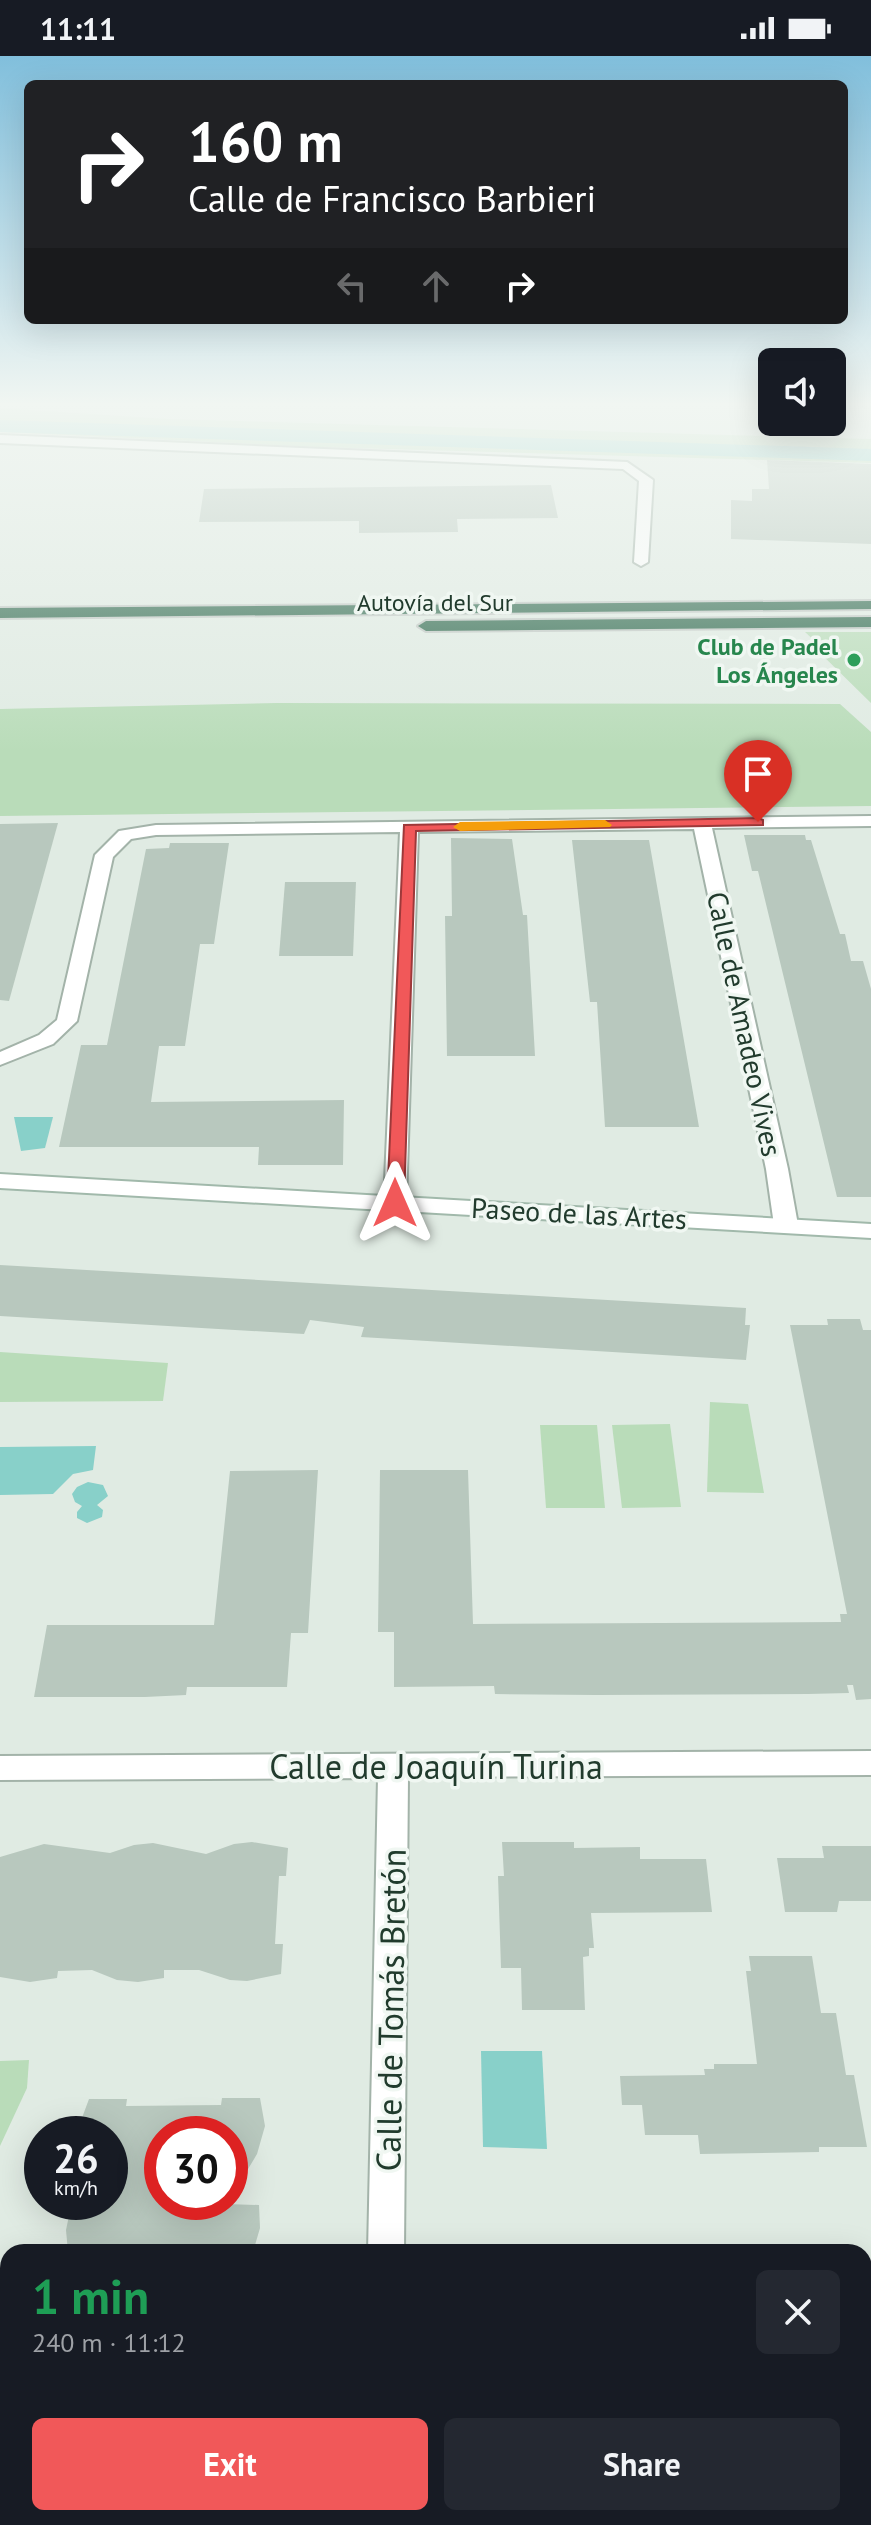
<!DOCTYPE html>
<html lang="en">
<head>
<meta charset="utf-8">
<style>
  :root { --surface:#171b24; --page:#242831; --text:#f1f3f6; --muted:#9ea1a6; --accent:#f15859 }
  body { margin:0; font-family:"PT Sans",sans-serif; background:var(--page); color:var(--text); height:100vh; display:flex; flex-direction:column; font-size:30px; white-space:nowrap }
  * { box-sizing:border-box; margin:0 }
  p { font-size:26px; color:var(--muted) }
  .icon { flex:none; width:44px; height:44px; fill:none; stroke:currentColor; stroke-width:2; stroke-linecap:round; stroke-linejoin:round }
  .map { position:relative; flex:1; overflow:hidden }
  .panel { position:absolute; left:0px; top:2188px; width:872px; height:282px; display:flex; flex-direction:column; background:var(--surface); border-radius:24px 24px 0 0; box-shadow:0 8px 32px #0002 }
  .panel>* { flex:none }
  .guide { position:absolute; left:24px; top:24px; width:824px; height:244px; border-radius:12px; box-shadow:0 8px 32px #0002; background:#202124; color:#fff; overflow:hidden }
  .tools { position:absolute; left:758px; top:292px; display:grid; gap:16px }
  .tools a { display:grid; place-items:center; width:88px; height:88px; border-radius:12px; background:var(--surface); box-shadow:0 8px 32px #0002; font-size:40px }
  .speed { position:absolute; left:24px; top:2060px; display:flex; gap:16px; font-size:40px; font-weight:700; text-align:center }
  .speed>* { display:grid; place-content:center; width:104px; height:104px; border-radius:50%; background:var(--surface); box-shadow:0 8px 32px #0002; line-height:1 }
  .speed small { font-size:20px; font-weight:400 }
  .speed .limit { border:12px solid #d22; background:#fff; color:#111 }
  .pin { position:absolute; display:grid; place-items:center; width:68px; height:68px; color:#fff; margin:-82px -34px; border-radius:50% 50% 50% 0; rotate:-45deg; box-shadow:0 0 8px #0007 }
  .pin .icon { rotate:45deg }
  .me { position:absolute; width:88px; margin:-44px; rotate:0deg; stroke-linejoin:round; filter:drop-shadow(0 0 6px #0008) }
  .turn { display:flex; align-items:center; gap:28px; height:168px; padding:0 32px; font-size:36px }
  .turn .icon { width:104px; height:104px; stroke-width:2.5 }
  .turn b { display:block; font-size:56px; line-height:68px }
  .lanes { display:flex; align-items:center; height:76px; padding:0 32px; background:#0003; justify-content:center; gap:40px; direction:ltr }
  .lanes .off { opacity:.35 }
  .round { display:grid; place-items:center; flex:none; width:84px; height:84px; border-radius:12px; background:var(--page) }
  .headline { display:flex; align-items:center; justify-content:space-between; height:136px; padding:0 32px }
  h1 { font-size:48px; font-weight:800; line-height:60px; color:#1e9e55 }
  .action { display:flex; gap:16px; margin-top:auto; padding:16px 32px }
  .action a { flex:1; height:92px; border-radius:12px; background:var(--accent); color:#fff; font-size:32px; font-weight:800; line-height:92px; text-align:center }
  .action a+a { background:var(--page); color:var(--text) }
  .status { display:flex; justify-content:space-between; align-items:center; height:56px; padding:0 40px; background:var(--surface); direction:ltr }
  .status svg { height:22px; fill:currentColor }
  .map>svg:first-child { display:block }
  .green { fill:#b9dcb9 }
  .water { fill:#88d0c9 }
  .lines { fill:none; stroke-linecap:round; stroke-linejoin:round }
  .canal { fill:#88d0c9; fill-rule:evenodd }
  .building { fill:#b8c8be }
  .minor-casing { stroke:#a3b3a9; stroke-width:4 }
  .secondary-casing { stroke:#a1b9ab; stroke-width:4 }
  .motorway-casing { stroke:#c1c8c4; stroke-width:4 }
  .minor { fill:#fff; fill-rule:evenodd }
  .secondary { fill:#fff; fill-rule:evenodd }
  .motorway { fill:#2d674c; fill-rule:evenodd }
  .route { fill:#f15859; stroke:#9d393a; stroke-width:2 }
  .slow { fill:#f59e0b }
  .leisure-dot { fill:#2e9e5b; stroke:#f0f7f2; stroke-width:3 }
  .labels { text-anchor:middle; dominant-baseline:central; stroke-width:7; stroke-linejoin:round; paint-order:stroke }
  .far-street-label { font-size:24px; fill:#213b2d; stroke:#f0f7f2 }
  .far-leisure-label { font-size:24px; font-weight:bold; fill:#27864d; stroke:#f0f7f2; text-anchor:end }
  .street-label { font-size:28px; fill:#213b2d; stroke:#f0f7f2 }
  .near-street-label { font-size:34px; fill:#213b2d; stroke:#f0f7f2 }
</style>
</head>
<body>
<div class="status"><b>11:11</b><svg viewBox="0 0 49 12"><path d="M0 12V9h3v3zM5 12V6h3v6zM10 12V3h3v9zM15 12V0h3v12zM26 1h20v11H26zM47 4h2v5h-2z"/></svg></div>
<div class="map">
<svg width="871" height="2469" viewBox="0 0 871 2469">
  <rect width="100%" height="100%" fill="#e0ebe3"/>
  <g class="green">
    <polygon points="0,352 168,363 871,383 871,407 318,391 0,376"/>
    <polygon points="805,576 871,576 871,647 814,591 820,590"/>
    <polygon points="277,647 840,648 871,676 871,750 0,760 0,653"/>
    <polygon points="0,1296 168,1307 163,1345 0,1346"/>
    <polygon points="710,1346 748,1348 764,1437 707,1436"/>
    <polygon points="670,1368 681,1451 622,1452 612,1369"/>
    <polygon points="597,1369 605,1452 546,1452 540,1369"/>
    <polygon points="29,2004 27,2032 0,2090 0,2005"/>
    <rect x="864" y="2309" width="7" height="83"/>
  </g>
  <g class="water">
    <polygon points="14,1061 53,1061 45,1092 21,1095"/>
    <polygon points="96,1390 93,1414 73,1418 53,1438 0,1439 0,1391"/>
    <polygon points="88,1426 103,1429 108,1440 97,1449 103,1454 102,1461 87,1467 77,1462 77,1456 82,1450 75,1446 72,1438 77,1431"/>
    <polygon points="481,1995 542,1995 547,2093 483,2091"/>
  </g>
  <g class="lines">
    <polygon class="canal" points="0,364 871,393 871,405 0,376"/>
  </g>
  <g class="building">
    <polygon points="767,404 871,408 871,488 731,483 731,444 752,445 752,433 769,433"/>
    <polygon points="551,429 558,462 457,463 458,476 359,477 359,465 199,466 204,433"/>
    <polygon points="58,767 9,945 0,944 0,768"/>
    <polygon points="744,779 805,779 806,784 811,784 840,878 845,878 851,905 863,905 871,933 871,1141 837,1141 758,815 752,815"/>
    <polygon points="451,782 512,783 523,859 527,859 535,1000 447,1000 445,860 452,860"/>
    <polygon points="572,784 649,784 699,1071 605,1071 597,946 590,946"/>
    <polygon points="170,787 229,787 214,888 200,888 185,990 159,990 151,1046 344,1044 343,1109 258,1109 259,1091 59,1091 81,989 107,989 146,793 169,792"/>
    <polygon points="285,826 356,826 353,900 279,900"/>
    <polygon points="0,1209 746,1252 745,1269 750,1269 746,1304 361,1281 364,1271 310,1264 304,1278 0,1260"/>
    <polygon points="827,1263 860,1263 863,1274 871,1274 871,1643 856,1644 853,1629 847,1629 849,1637 808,1638 596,1639 495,1638 494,1630 394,1631 394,1576 378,1576 380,1414 468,1414 473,1568 841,1566 840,1558 847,1558 790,1269 828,1269"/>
    <polygon points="318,1414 308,1577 291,1577 287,1631 187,1631 186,1639 145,1641 34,1641 47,1569 214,1569 230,1415"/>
    <polygon points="252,1786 288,1792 286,1820 279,1820 277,1853 275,1888 283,1888 281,1918 247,1925 230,1924 199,1914 164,1914 164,1922 138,1926 117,1924 92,1914 58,1915 57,1922 30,1926 0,1921 0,1801 44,1788 110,1797 134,1789 153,1787 206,1798 234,1788"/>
    <polygon points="502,1786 574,1786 574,1792 640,1791 640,1803 706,1803 712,1856 591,1857 594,1892 589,1892 589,1900 583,1901 585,1954 522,1954 521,1912 501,1912 498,1820 504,1820"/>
    <polygon points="822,1790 871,1790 871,1845 839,1845 837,1856 785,1856 777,1802 824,1802"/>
    <polygon points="749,1900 812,1900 821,1957 836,1957 846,2019 854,2019 867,2091 819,2091 819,2096 700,2098 698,2079 645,2079 642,2049 622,2049 620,2020 705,2019 704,2013 714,2013 714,2008 757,2008 746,1915 751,1915"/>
    <polygon points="222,2042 260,2042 265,2070 257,2098 230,2143 230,2078 162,2078 162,2146 259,2149 260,2172 253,2196 68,2196 66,2174 71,2150 84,2150 84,2146 110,2146 110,2078 76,2078 89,2043 127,2043 126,2050 221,2049"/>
  </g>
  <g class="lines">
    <g class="minor-casing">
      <g id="minor">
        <polygon points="0,379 627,406 653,424 648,506 641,510 634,506 639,425 623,413 0,387"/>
        <polygon points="871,760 871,770 712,772 788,1113 798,1169 794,1174 778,1174 774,1169 766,1113 694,773 418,776 406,1147 403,1152 387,1152 384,1147 400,776 156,779 131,783 113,801 77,965 53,988 0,1009 0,996 39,979 57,964 95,799 119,775 156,769"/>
        <polygon points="871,1695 871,1719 408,1721 404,2196 368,2196 378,1722 0,1724 0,1700"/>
        <rect x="361" y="2462" width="40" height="7"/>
      </g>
    </g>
    <g class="secondary-casing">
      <polygon id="secondary" points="0,1118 871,1168 871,1182 0,1132"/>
    </g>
    <g class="motorway-casing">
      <g id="motorway">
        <polygon points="871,545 871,553 0,562 0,552"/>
        <polygon points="871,561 871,571 426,575 418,570 426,565"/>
      </g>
    </g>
    <use href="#minor" class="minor"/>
    <use href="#secondary" class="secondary"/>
    <use href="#motorway" class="motorway"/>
  </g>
  <linearGradient id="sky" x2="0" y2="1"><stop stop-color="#81bfdc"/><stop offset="0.5" stop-color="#f1f6f2"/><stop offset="1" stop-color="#f1f6f2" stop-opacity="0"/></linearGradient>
  <rect width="871" height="696" fill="url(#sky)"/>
  <polygon class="route" points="758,762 763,764 763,769 416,775 404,1147 402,1151 389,1151 387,1147 404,769"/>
  <polygon class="slow" points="605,764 612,769 610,771 460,775 453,771 460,766"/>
  <circle class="leisure-dot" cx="854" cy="604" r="8"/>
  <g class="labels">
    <g class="far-street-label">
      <text x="435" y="546">Autovía del Sur</text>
    </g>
    <g class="far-leisure-label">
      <text x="838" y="590">Club de Padel<tspan x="838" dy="28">Los Ángeles</tspan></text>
    </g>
    <g class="street-label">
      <text transform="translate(745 968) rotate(78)">Calle de Amadeo Vives</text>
      <text transform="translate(579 1157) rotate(3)">Paseo de las Artes</text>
    </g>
    <g class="near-street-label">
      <text x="436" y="1710">Calle de Joaquín Turina</text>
      <text transform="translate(390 1954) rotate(-89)">Calle de Tomás Bretón</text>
    </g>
  </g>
</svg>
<div class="tools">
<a><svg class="icon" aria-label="sound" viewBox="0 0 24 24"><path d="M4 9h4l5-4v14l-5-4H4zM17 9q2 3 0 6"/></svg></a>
</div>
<div class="speed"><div>26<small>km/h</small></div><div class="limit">30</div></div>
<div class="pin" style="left:758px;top:766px;background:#d93025"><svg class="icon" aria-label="arrive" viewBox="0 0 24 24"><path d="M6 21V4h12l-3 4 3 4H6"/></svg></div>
<svg class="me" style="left:395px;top:1147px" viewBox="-20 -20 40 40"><path d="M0-17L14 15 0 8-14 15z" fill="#f15859" stroke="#fff" stroke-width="4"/></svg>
<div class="guide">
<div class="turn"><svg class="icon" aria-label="right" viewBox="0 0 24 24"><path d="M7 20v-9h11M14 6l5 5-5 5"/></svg><div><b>160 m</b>Calle de Francisco Barbieri</div></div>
<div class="lanes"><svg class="icon off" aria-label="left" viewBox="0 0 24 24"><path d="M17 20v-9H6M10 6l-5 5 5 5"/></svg><svg class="icon off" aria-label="ahead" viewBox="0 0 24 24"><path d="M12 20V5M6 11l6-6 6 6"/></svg><svg class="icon" aria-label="right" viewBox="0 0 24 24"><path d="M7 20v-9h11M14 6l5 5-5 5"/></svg></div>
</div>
<section class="panel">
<div class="headline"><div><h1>1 min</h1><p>240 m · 11:12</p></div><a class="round"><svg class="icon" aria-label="close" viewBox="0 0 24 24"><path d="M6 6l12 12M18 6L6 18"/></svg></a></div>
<div class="action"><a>Exit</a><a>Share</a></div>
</section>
</div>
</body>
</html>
